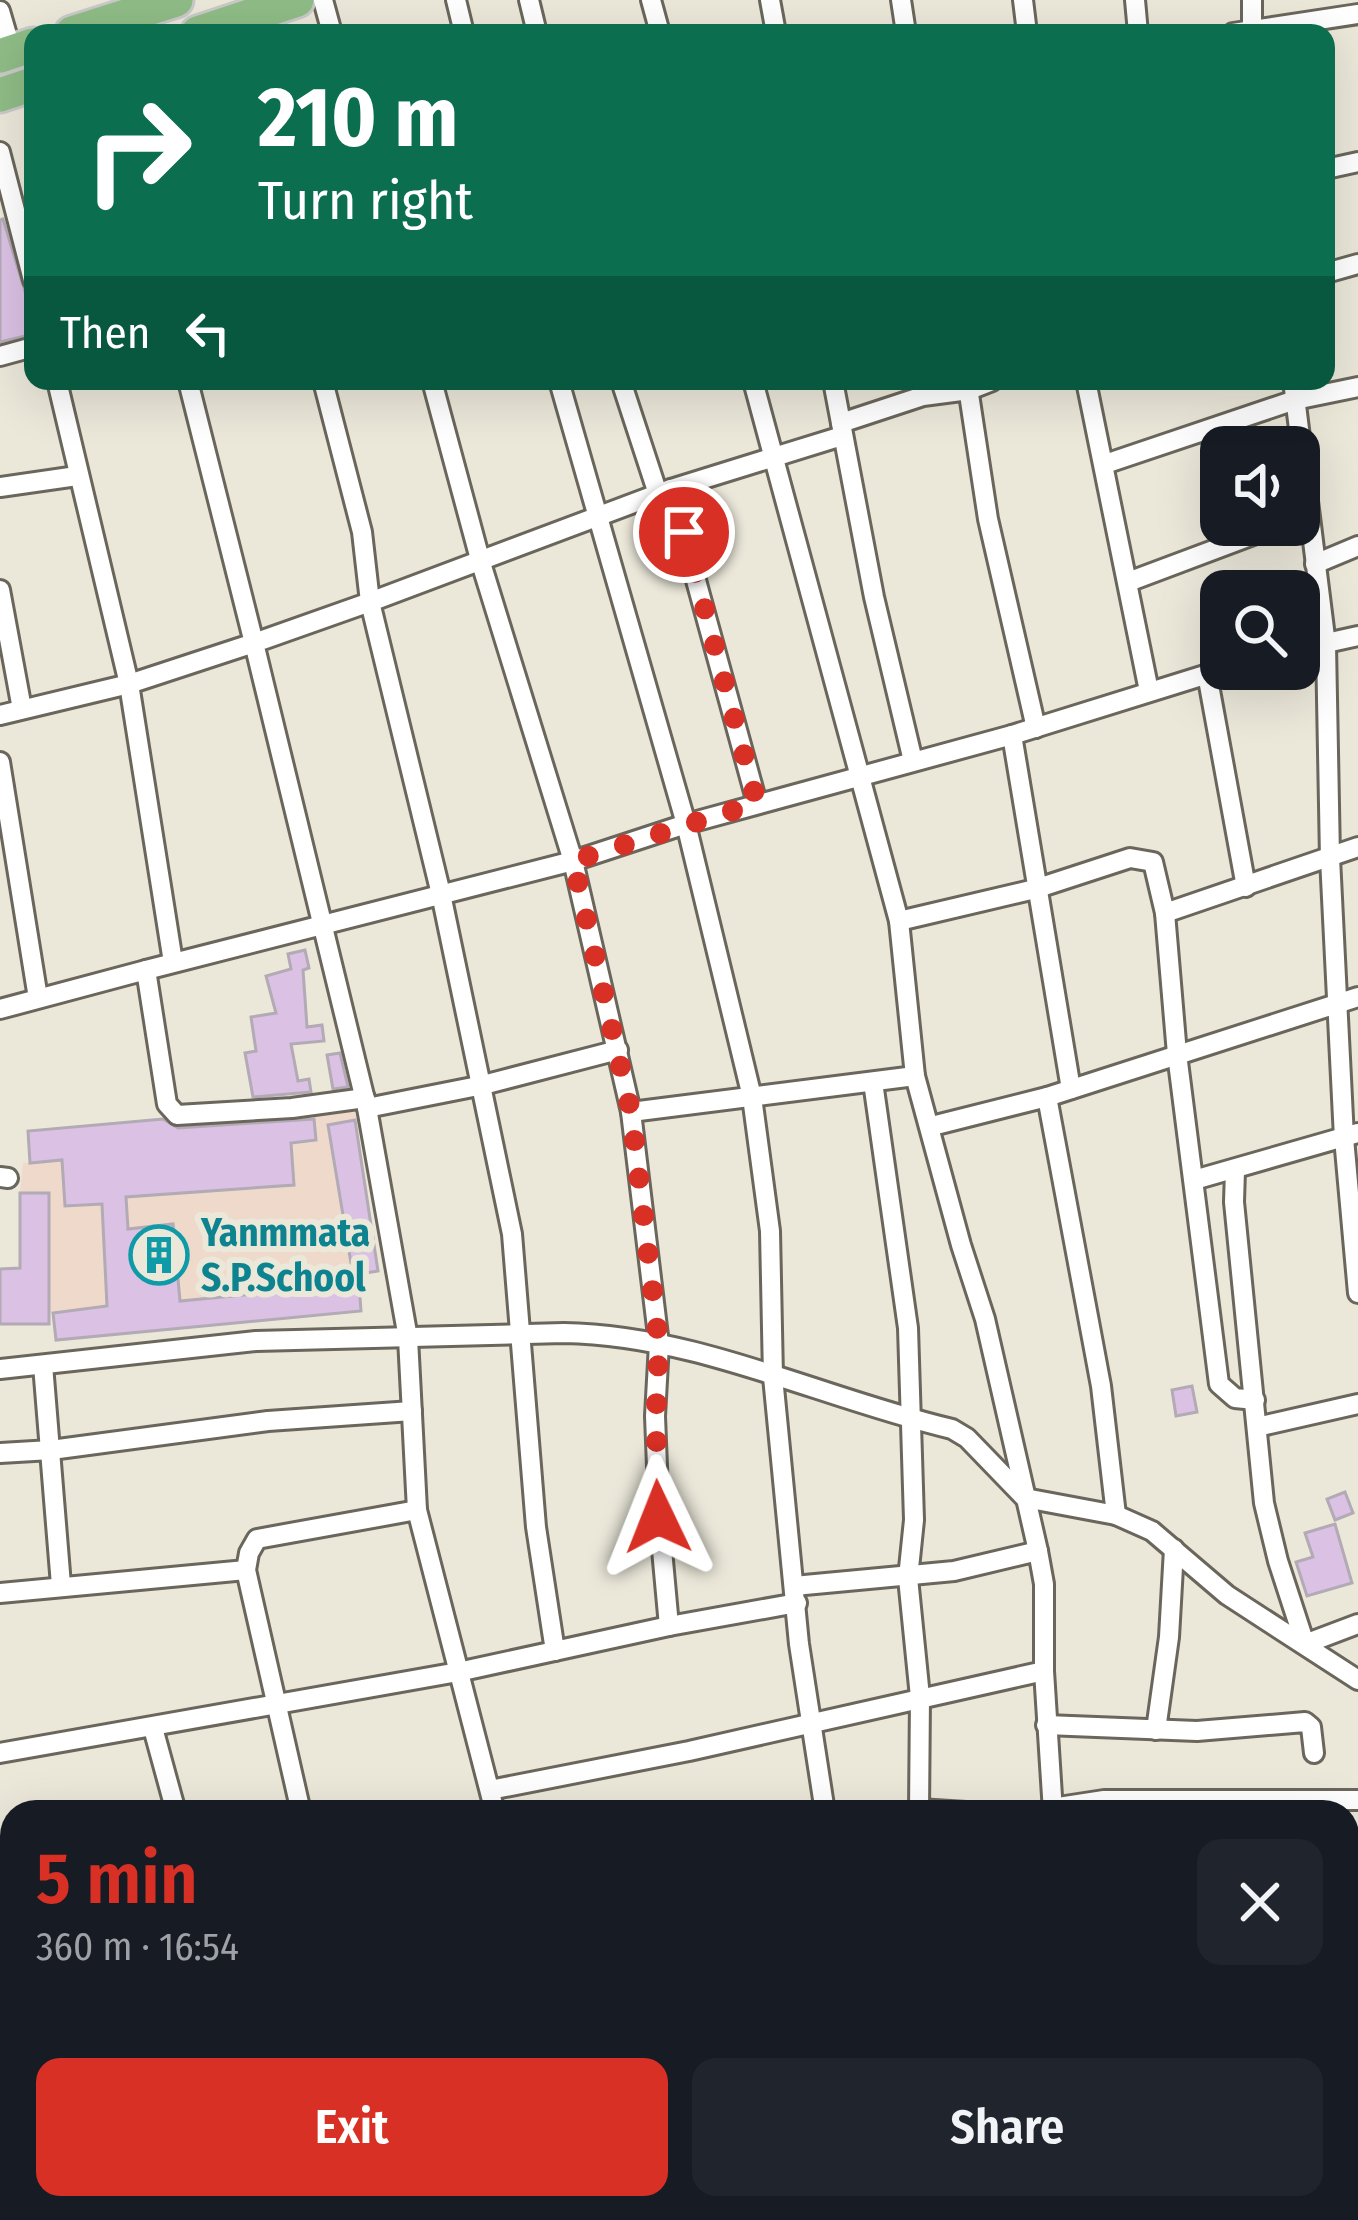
<!DOCTYPE html>
<html lang="en">
<head>
<meta charset="utf-8">
<style>
  :root { --surface:#171b24; --page:#20242c; --text:#f1f3f6; --muted:#9ea1a6; --accent:#d93025 }
  body { margin:0; font-family:"Fira Sans Condensed",sans-serif; background:var(--page); color:var(--text); height:100vh; display:flex; flex-direction:column; font-size:45px; white-space:nowrap }
  * { box-sizing:border-box; margin:0 }
  p { font-size:39px; color:var(--muted) }
  .icon { flex:none; width:66px; height:66px; fill:none; stroke:currentColor; stroke-width:2; stroke-linecap:round; stroke-linejoin:round }
  .map { position:relative; flex:1; overflow:hidden }
  .details { position:absolute; left:0px; top:1800px; width:1359px; height:420px; display:flex; flex-direction:column; background:var(--surface); border-radius:36px 36px 0 0; box-shadow:0 12px 48px #0002 }
  .details>* { flex:none }
  .hud { position:absolute; left:24px; top:24px; width:1311px; height:366px; border-radius:24px; box-shadow:0 12px 48px #0002; background:#0b6e4f; color:#fff; overflow:hidden }
  .tools { position:absolute; left:1200px; top:426px; display:grid; gap:24px }
  .tools a { display:grid; place-items:center; width:120px; height:120px; border-radius:24px; background:var(--surface); box-shadow:0 12px 48px #0002; font-size:60px }
  .pin { position:absolute; display:grid; place-items:center; width:102px; height:102px; color:#fff; margin:-51px; border:6px solid #fff; border-radius:50%; box-shadow:0 3px 12px #0007 }
  .me { position:absolute; width:132px; margin:-66px; rotate:358deg; stroke-linejoin:round; filter:drop-shadow(0 0 9px #0008) }
  .turn { display:flex; align-items:center; gap:42px; height:252px; padding:0 36px; font-size:54px }
  .turn .icon { width:156px; height:156px; stroke-width:2.5 }
  .turn b { display:block; font-size:84px; line-height:102px }
  .then { display:flex; align-items:center; height:114px; padding:0 36px; background:#0003; gap:24px; font-size:45px }
  .round { display:grid; place-items:center; flex:none; width:126px; height:126px; border-radius:24px; background:var(--page) }
  .headline { display:flex; align-items:center; justify-content:space-between; height:204px; padding:0 36px }
  h1 { font-size:72px; font-weight:600; line-height:90px; color:var(--accent) }
  .cta { display:flex; gap:24px; margin-top:auto; padding:24px 36px }
  .cta a { flex:1; height:138px; border-radius:24px; background:var(--accent); color:#fff; font-size:48px; font-weight:600; line-height:138px; text-align:center }
  .cta a+a { background:var(--page); color:var(--text) }
  .map>svg:first-child { display:block }
  .education { fill:#eed9cb }
  .building { fill:#dbc1e4; stroke:#b2aab5; stroke-width:3 }
  .lines { fill:none; stroke-linecap:round; stroke-linejoin:round }
  .street-casing { stroke:#6a665b; stroke-width:24 }
  .highway-casing { stroke:#c9c9c8; stroke-width:39 }
  .street { stroke:#fff; stroke-width:18 }
  .highway { stroke:#8fbc86; stroke-width:33 }
  .route { stroke:#d93025; stroke-width:21; stroke-dasharray:0 37.8 }
  .labels { text-anchor:middle; dominant-baseline:central; stroke-width:12; stroke-linejoin:round; paint-order:stroke }
  .culture-label { font-size:39px; font-weight:bold; fill:#0d838f; stroke:#ebe8da; text-anchor:start }
</style>
</head>
<body>
<div class="map">
<svg width="1358" height="2220" viewBox="0 0 1358 2220">
  <rect width="100%" height="100%" fill="#ebe8da"/>
  <polygon class="education" points="354,1107 357,1120 328,1126 353,1274 359,1284 49,1313 49,1194 20,1193 23,1163 316,1139 313,1115"/>
  <g class="building">
    <polygon points="3,219 33,318 33,334 0,342 0,220"/>
    <polygon points="305,950 309,968 303,970 307,1027 322,1025 324,1041 291,1044 298,1081 309,1079 311,1092 253,1097 245,1053 256,1051 251,1017 276,1013 266,976 291,969 288,954"/>
    <polygon points="340,1053 348,1087 333,1089 327,1055"/>
    <polygon points="163,1119 178,1128 314,1119 316,1140 291,1143 294,1185 126,1197 128,1229 173,1224 180,1301 359,1284 361,1311 56,1340 53,1313 107,1306 102,1204 65,1206 62,1160 30,1163 28,1131"/>
    <polygon points="355,1120 378,1271 353,1275 328,1125"/>
    <polygon points="20,1193 49,1193 49,1324 0,1324 0,1269 20,1268"/>
    <polygon points="1192,1386 1197,1412 1176,1416 1172,1390"/>
    <polygon points="1345,1492 1353,1513 1335,1520 1327,1499"/>
    <polygon points="1335,1524 1352,1583 1307,1596 1296,1562 1313,1557 1305,1533"/>
  </g>
  <g class="lines">
    <g class="street-casing">
      <g id="street">
        <polyline points="323,0 332,33"/>
        <polyline points="456,0 464,33"/>
        <polyline points="529,0 537,33"/>
        <polyline points="651,0 660,33"/>
        <polyline points="770,0 776,33"/>
        <polyline points="901,0 906,33"/>
        <polyline points="1023,0 1027,33"/>
        <polyline points="1135,0 1138,33"/>
        <polyline points="1252,0 1252,33"/>
        <polyline points="0,11 12,52"/>
        <polyline points="1233,33 1358,14"/>
        <polyline points="0,152 33,280"/>
        <polyline points="1326,169 1358,162"/>
        <polyline points="1326,273 1358,264"/>
        <polyline points="0,356 33,347"/>
        <polyline points="323,381 362,532 370,602 254,643 367,1108 408,1338 417,1510 495,1812"/>
        <polyline points="432,381 481,563 573,861 631,1112 659,1344 655,1416 659,1517 669,1626"/>
        <polyline points="559,381 686,824 752,1097 770,1231 773,1377 799,1644 825,1812"/>
        <polyline points="621,381 658,494"/>
        <polyline points="753,381 899,921 915,1076 961,1245 985,1319 1038,1551 1044,1584 1044,1671 1053,1812"/>
        <polyline points="833,381 874,597 913,761"/>
        <polyline points="967,381 988,519 1036,728"/>
        <polyline points="1086,381 1149,691"/>
        <polyline points="1293,381 1326,645 1330,858 1344,1138 1358,1293"/>
        <polyline points="841,423 923,396 969,390 992,381"/>
        <polyline points="1105,464 1295,400 1358,387"/>
        <polyline points="0,487 77,476"/>
        <polyline points="671,489 757,803"/>
        <polyline points="1315,564 1358,546"/>
        <polyline points="1128,582 1280,525"/>
        <polyline points="0,590 22,709"/>
        <polyline points="1299,649 1358,636"/>
        <polyline points="1207,674 1246,887"/>
        <polyline points="0,715 129,684 57,381"/>
        <polyline points="1012,735 1071,1089"/>
        <polyline points="0,762 38,998"/>
        <polyline points="1165,913 1358,847"/>
        <polyline points="899,921 1035,889 1130,858 1153,862 1165,913 1177,1054 1219,1384 1235,1398 1255,1400"/>
        <polyline points="173,962 129,684 254,643 188,381"/>
        <polyline points="146,970 573,861 686,824 1012,735 1224,669"/>
        <polyline points="0,1009 146,970 167,1104 177,1115 292,1108 365,1098"/>
        <polyline points="873,1082 908,1328 914,1520 908,1578 920,1697 919,1812"/>
        <polyline points="1047,1097 1101,1386 1116,1515"/>
        <polyline points="367,1108 483,1085 618,1050"/>
        <polyline points="631,1112 915,1076"/>
        <polyline points="932,1126 1047,1097 1358,997"/>
        <polyline points="1235,1170 1234,1202 1264,1503 1278,1561 1305,1644 1358,1624"/>
        <polyline points="0,1177 8,1178"/>
        <polyline points="1194,1180 1358,1133"/>
        <polyline points="43,1365 61,1585"/>
        <path d="M0,1369L256,1341L564,1333C697,1335 824,1399 952,1429L967,1438L1025,1498L1116,1515L1152,1531L1227,1595L1358,1680"/>
        <polyline points="1257,1427 1358,1404"/>
        <polyline points="0,1453 51,1450 268,1421 412,1411"/>
        <polyline points="794,1586 954,1571 1038,1551"/>
        <polyline points="0,1593 246,1570"/>
        <polyline points="555,1651 536,1527 512,1234 441,894 370,602 671,489 842,436"/>
        <polyline points="1046,1725 1197,1731 1305,1722 1311,1727 1314,1753"/>
        <polyline points="153,1728 176,1812"/>
        <polyline points="1156,1730 1169,1637 1174,1549"/>
        <polyline points="0,1753 458,1672 669,1626 797,1603"/>
        <polyline points="490,1790 689,1751 1044,1671"/>
        <polyline points="1052,1808 1104,1800 1358,1800"/>
        <polyline points="919,1809 966,1812"/>
        <polyline points="301,1812 246,1570 249,1553 257,1539 417,1510"/>
        <polyline points="1347,1869 1358,1868"/>
        <polyline points="0,1879 12,1877"/>
        <polyline points="1347,1925 1358,1923"/>
        <polyline points="1347,1981 1358,2025"/>
        <polyline points="0,2005 12,2003"/>
        <polyline points="1347,2074 1358,2070"/>
        <polyline points="0,2114 12,2119"/>
        <polyline points="0,2189 12,2188"/>
        <polyline points="324,2208 326,2220"/>
        <polyline points="501,2208 502,2220"/>
        <polyline points="615,2208 617,2220"/>
        <polyline points="751,2208 753,2220"/>
        <polyline points="896,2208 898,2220"/>
        <polyline points="1028,2208 1029,2220"/>
        <polyline points="1310,2220 1343,2208"/>
      </g>
    </g>
    <g class="highway-casing">
      <g id="highway">
        <polyline points="72,33 176,0"/>
        <polyline points="198,33 297,0"/>
        <polyline points="0,56 33,45"/>
        <polyline points="0,95 33,84"/>
      </g>
    </g>
    <use href="#street" class="street"/>
    <use href="#highway" class="highway"/>
  </g>
  <g class="lines">
    <polyline class="route" points="658,1517 656,1416 659,1344 631,1112 573,861 757,803 684,532"/>
  </g>
  <defs>
    <g id="building-ring" transform="scale(3)"><circle r="9.5" fill="#ebe8da" stroke="#0f9aa8" stroke-width="1.5"/><path d="M-4-6H4V6H1V3H-1V6H-4ZM-2.5-4.3h1.7v1.8h-1.7ZM.8-4.3h1.7v1.8H.8ZM-2.5-1h1.7V.8h-1.7ZM.8-1h1.7V.8H.8Z" fill="#0f9aa8"/></g>
  </defs>
  <g fill-rule="evenodd">
    <use href="#building-ring" x="159" y="1255"/>
  </g>
  <g class="labels">
    <g class="culture-label">
      <text x="201" y="1233">Yanmmata<tspan x="201" dy="45">S.P.School</tspan></text>
    </g>
  </g>
</svg>
<div class="tools">
<a><svg class="icon" aria-label="sound" viewBox="0 0 24 24"><path d="M4 9h4l5-4v14l-5-4H4zM17 9q2 3 0 6"/></svg></a>
<a><svg class="icon" aria-label="search" viewBox="0 0 24 24"><circle cx="10" cy="10" r="6"/><path d="M15 15l6 6"/></svg></a>
</div>
<div class="pin" style="left:684px;top:532px;background:#d93025"><svg class="icon" aria-label="arrive" viewBox="0 0 24 24"><path d="M6 21V4h12l-3 4 3 4H6"/></svg></div>
<svg class="me" style="left:658px;top:1517px" viewBox="-20 -20 40 40"><path d="M0-17L14 15 0 8-14 15z" fill="#d93025" stroke="#fff" stroke-width="4"/></svg>
<div class="hud">
<div class="turn"><svg class="icon" aria-label="right" viewBox="0 0 24 24"><path d="M7 20v-9h11M14 6l5 5-5 5"/></svg><div><b>210 m</b>Turn right</div></div>
<div class="then">Then<svg class="icon" aria-label="left" viewBox="0 0 24 24"><path d="M17 20v-9H6M10 6l-5 5 5 5"/></svg></div>
</div>
<section class="details">
<div class="headline"><div><h1>5 min</h1><p>360 m · 16:54</p></div><a class="round"><svg class="icon" aria-label="close" viewBox="0 0 24 24"><path d="M6 6l12 12M18 6L6 18"/></svg></a></div>
<div class="cta"><a>Exit</a><a>Share</a></div>
</section>
</div>
</body>
</html>
